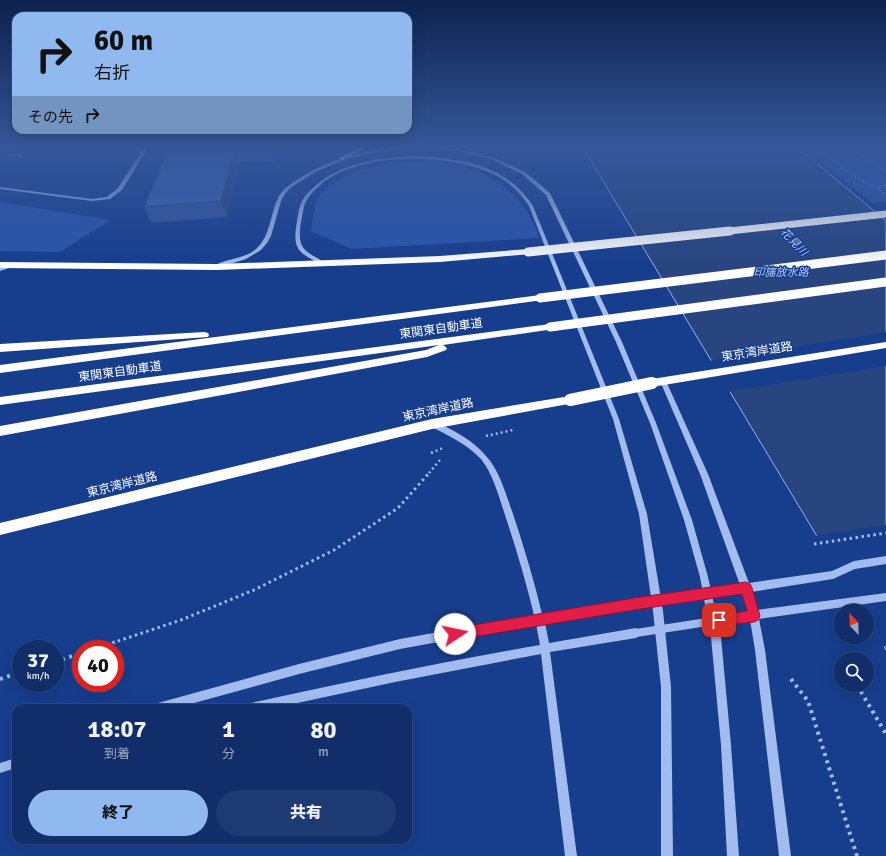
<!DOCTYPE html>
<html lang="ja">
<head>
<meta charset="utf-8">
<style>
  :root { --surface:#112e6a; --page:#1e3a72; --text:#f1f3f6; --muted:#9ca8c1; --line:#304a7e; --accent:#90b9f0 }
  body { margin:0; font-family:Signika,"Noto Sans JP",sans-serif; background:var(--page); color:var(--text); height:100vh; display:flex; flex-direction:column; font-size:15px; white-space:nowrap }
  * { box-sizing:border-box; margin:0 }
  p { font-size:13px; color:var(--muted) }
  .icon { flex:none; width:22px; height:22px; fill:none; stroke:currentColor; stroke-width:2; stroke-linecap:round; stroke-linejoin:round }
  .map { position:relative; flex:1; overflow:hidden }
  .sheet { position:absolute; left:12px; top:704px; width:400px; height:140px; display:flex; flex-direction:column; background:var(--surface); border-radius:12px; box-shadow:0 4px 16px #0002,0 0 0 1px var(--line) }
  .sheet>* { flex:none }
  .guide { position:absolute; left:12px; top:12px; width:400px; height:122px; border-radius:12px; box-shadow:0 4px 16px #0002,0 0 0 1px var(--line); background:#90b9f0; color:#111; overflow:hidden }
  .needle { width:26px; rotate:337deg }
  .tools { position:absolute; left:834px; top:604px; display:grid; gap:8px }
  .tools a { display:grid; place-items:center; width:40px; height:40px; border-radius:50%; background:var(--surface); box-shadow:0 4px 16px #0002,0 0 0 1px var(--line); font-size:20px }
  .speed { position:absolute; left:12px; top:640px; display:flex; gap:8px; font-size:20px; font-weight:700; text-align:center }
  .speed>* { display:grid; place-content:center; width:52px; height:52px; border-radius:50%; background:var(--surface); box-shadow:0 4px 16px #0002,0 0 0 1px var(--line); line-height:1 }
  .speed small { font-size:10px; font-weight:400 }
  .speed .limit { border:6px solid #d22; background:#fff; color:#111 }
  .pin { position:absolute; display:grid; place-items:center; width:34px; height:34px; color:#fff; margin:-17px; border-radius:8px; box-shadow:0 2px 6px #0006 }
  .me { position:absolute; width:44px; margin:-22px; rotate:79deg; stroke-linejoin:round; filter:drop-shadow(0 0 3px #0008) }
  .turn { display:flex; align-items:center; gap:14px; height:84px; padding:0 16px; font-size:18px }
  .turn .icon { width:52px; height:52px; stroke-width:2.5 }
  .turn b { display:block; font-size:28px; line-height:34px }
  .then { display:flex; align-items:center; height:38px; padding:0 16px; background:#0003; gap:8px; font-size:15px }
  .eta { display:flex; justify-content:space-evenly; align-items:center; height:68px; text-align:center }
  .eta b { font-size:24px; font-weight:800; line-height:28px }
  .primary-button { display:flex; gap:8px; margin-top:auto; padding:8px 16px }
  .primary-button a { flex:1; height:46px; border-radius:24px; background:var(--accent); color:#111; font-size:16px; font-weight:800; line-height:46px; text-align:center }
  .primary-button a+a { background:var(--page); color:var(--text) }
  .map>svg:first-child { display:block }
  .green { fill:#2955ab }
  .water { fill:#284580; stroke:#94b5f2 }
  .pier { fill:#173d8d }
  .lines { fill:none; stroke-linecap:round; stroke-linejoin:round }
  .path-far3 { stroke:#a2bcef; stroke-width:1.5; stroke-dasharray:1 2; stroke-linecap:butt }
  .path-far2 { stroke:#a2bcef; stroke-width:2.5; stroke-dasharray:2 3; stroke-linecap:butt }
  .path-far1 { stroke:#a2bcef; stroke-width:3; stroke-dasharray:2.5 3.5; stroke-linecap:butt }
  .path { stroke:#a2bcef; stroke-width:4; stroke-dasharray:3 4.5; stroke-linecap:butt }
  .minor { fill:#a2bcef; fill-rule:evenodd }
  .highway { fill:#fff; fill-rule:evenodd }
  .minor-bridge { stroke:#a2bcef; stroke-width:8 }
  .highway-bridge-far2 { stroke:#fff; stroke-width:7 }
  .highway-bridge-far1 { stroke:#fff; stroke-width:9 }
  .highway-bridge { stroke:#fff; stroke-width:12 }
  .wall { fill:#33559a }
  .shaded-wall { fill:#29457d }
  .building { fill:#3b63b3; stroke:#29457d }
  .route { fill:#e11d48; stroke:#92132f }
  .labels { text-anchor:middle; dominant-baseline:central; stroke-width:3; stroke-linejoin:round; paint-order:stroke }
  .far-water-label { font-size:11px; font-style:italic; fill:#aec7f6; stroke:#173d8d }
  .street-label { font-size:12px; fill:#fff; stroke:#173d8d }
</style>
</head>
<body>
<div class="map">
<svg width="886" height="856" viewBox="0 0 886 856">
  <rect width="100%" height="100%" fill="#173d8d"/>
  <g class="green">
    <polygon points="801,146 886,146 886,201 873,203"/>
    <path d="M414,161C424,162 435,161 445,163C489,170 526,193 539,238L352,249L311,231C313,222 313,209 317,201C333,169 383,165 414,161Z"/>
    <polygon points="0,202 110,220 60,252 0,251"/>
  </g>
  <polygon class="water" points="582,146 796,146 886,221 886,650 867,619 867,611 862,611"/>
  <g class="pier">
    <polygon points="886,332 886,366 728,392 709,361"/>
    <polygon points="886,525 886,646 881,647 867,623 867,611 860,611 814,536"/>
  </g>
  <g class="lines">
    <g class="path-far3">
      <polyline points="814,146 857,178 876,188"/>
      <polyline points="849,146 886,172"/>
      <polyline points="886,185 876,188 886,195"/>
    </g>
    <g class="path-far2">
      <polyline points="486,436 513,430"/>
      <polyline points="431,453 443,448"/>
      <polyline points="429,473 440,460"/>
    </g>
    <g class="path-far1">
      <polyline points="814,544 886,533"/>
      <polyline points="112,643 181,620 254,590 334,550 398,508 430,472"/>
    </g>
    <g class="path">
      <polyline points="93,649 115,642"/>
      <polyline points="55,662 81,653"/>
      <polyline points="0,679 21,672"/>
      <polyline points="791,679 808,701 857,856"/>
      <polyline points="857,685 886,734"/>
    </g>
    <g class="minor">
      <polygon points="145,146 149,146 122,190 110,199 92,201 0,189 0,187 92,199 107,197 118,188"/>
      <path d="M414,146L458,149L494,158L525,172L550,193L622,342L656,423L692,520L708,577L721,637L731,745L739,856H727L721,745L711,637L700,577L684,520L650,423L616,342L546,195L522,174L491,159L458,151L421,148L384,151L349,158L317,171L290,188L285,194L281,201L271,236L267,243L261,250L246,259L217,268L214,266C226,258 243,260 256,249C271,236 270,213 279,196C284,188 292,183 300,178C335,156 372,149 414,146Z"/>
      <polygon points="9,154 21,155 23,156 21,157 10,156 9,156"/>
      <path d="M423,156C467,160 507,166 533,206L619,419L647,514L663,611L671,687L673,856H661V687L653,611L639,514L613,419L529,206C520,192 508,181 493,174C449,153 366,152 325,181C322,183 319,187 316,189C313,192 310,195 308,198C303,205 303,214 301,222C297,249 303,250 326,263V265H322C298,252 292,250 297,221C298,214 299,207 302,201C305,195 310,191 314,187C343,160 386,157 423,156Z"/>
      <polygon points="13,263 15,264 15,266 0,271 0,267"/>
      <polygon points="661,379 665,379 666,381 708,474 749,583 832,571 854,561 886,556 886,564 855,569 833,579 751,592 757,610 886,593 886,601 759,619 765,650 791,856 779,856 755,650 750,620 733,623 730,621 728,618 730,615 748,611 743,593 726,595 723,594 722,591 723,588 740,585 700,474 660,381"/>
      <path d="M432,421C451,428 473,440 486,456C500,471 506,495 513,514C524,547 534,580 542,614L634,599L637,601L639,604L637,607L634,609L545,623L549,643L636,628L639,630L641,633L639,636L636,638L550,652L577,856H565L541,654L395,682L274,708H246L247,704L251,703C347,682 443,662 540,645L536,624L400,649L299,674L176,708H153L154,704L158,703L299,664L400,639L534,615C526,582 516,548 505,515C499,497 493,474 481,459C467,444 447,435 430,426L429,424L430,422Z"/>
      <polygon points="16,758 16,768 0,773 0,763"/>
    </g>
    <g class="highway">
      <polygon points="361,146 370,146 343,160 338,159"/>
      <polygon points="528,249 532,252 531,254 440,262 217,270 0,268 0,262 217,264 440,256"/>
      <polygon points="540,295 543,296 545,298 543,300 0,373 0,365"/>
      <polygon points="550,324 554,325 555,327 554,329 443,345 447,348 446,350 427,357 0,436 0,426 426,350 439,345 0,405 0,397"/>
      <polygon points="204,332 208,333 209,335 208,337 0,352 0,344"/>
      <polygon points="886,342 886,348 652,387 648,386 646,383 648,380 652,379"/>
      <polygon points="570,396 574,397 576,400 574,403 432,429 0,535 0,523 432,419"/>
    </g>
    <g class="minor-bridge">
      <polyline points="634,604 726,591"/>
      <polyline points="636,633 733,618"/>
    </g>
    <polyline class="highway-bridge-far2" points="720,232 886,214"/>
    <g class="highway-bridge-far1">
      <polyline points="528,252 730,231"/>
      <polyline points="540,298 886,255"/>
      <polyline points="550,327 886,282"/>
    </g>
    <polyline class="highway-bridge" points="570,400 652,383"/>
  </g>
  <polygon class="wall" points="170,146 295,146 276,163 261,161 239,162 227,217 152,223 144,207"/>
  <g class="shaded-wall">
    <polygon points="273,146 295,146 276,163 272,148"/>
    <polygon points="235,147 239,162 227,217 221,201"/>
  </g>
  <g class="building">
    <polygon points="170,146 243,146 235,147 221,201 144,207"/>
    <polygon points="263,146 273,146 272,148"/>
  </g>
  <linearGradient id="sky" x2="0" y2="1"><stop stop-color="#0d224e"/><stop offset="0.55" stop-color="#36579a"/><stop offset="1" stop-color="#36579a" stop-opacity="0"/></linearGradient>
  <rect width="886" height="266" fill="url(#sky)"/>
  <polygon class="route" points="746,582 750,584 752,588 760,616 758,620 754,622 719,626 715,624 713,620 715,616 747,611 742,594 634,610 455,640 451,638 449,634 451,629 455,628 634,598"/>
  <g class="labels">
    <g class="far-water-label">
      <text transform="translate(794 242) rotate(46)">花見川</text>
      <text x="781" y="272">印旛放水路</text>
    </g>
    <g class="street-label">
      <text transform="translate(441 329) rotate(-8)">東関東自動車道</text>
      <text transform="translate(757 352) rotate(-9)">東京湾岸道路</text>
      <text transform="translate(120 372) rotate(-8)">東関東自動車道</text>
      <text transform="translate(438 410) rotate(-12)">東京湾岸道路</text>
      <text transform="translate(122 485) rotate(-14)">東京湾岸道路</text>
    </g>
  </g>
</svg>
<div class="tools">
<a><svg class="needle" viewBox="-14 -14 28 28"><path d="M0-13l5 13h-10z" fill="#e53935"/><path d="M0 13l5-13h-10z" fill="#9ca8c1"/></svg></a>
<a><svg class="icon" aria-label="search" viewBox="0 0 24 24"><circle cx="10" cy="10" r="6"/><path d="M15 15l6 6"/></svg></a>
</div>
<div class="speed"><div>37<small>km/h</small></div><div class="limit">40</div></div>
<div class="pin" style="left:719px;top:620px;background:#d93025"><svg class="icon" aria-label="arrive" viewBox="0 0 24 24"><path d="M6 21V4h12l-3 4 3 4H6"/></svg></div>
<svg class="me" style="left:455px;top:634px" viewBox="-20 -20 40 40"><circle r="19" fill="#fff"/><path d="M0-13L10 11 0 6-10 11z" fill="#e11d48"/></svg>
<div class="guide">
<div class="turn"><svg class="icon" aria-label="right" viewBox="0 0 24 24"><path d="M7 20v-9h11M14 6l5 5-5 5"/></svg><div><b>60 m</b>右折</div></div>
<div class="then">その先<svg class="icon" aria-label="right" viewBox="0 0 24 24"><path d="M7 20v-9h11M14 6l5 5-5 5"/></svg></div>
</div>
<section class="sheet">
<div class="eta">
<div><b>18:07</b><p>到着</p></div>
<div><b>1</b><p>分</p></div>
<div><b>80</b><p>m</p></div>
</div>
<div class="primary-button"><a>終了</a><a>共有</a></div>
</section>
</div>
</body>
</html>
